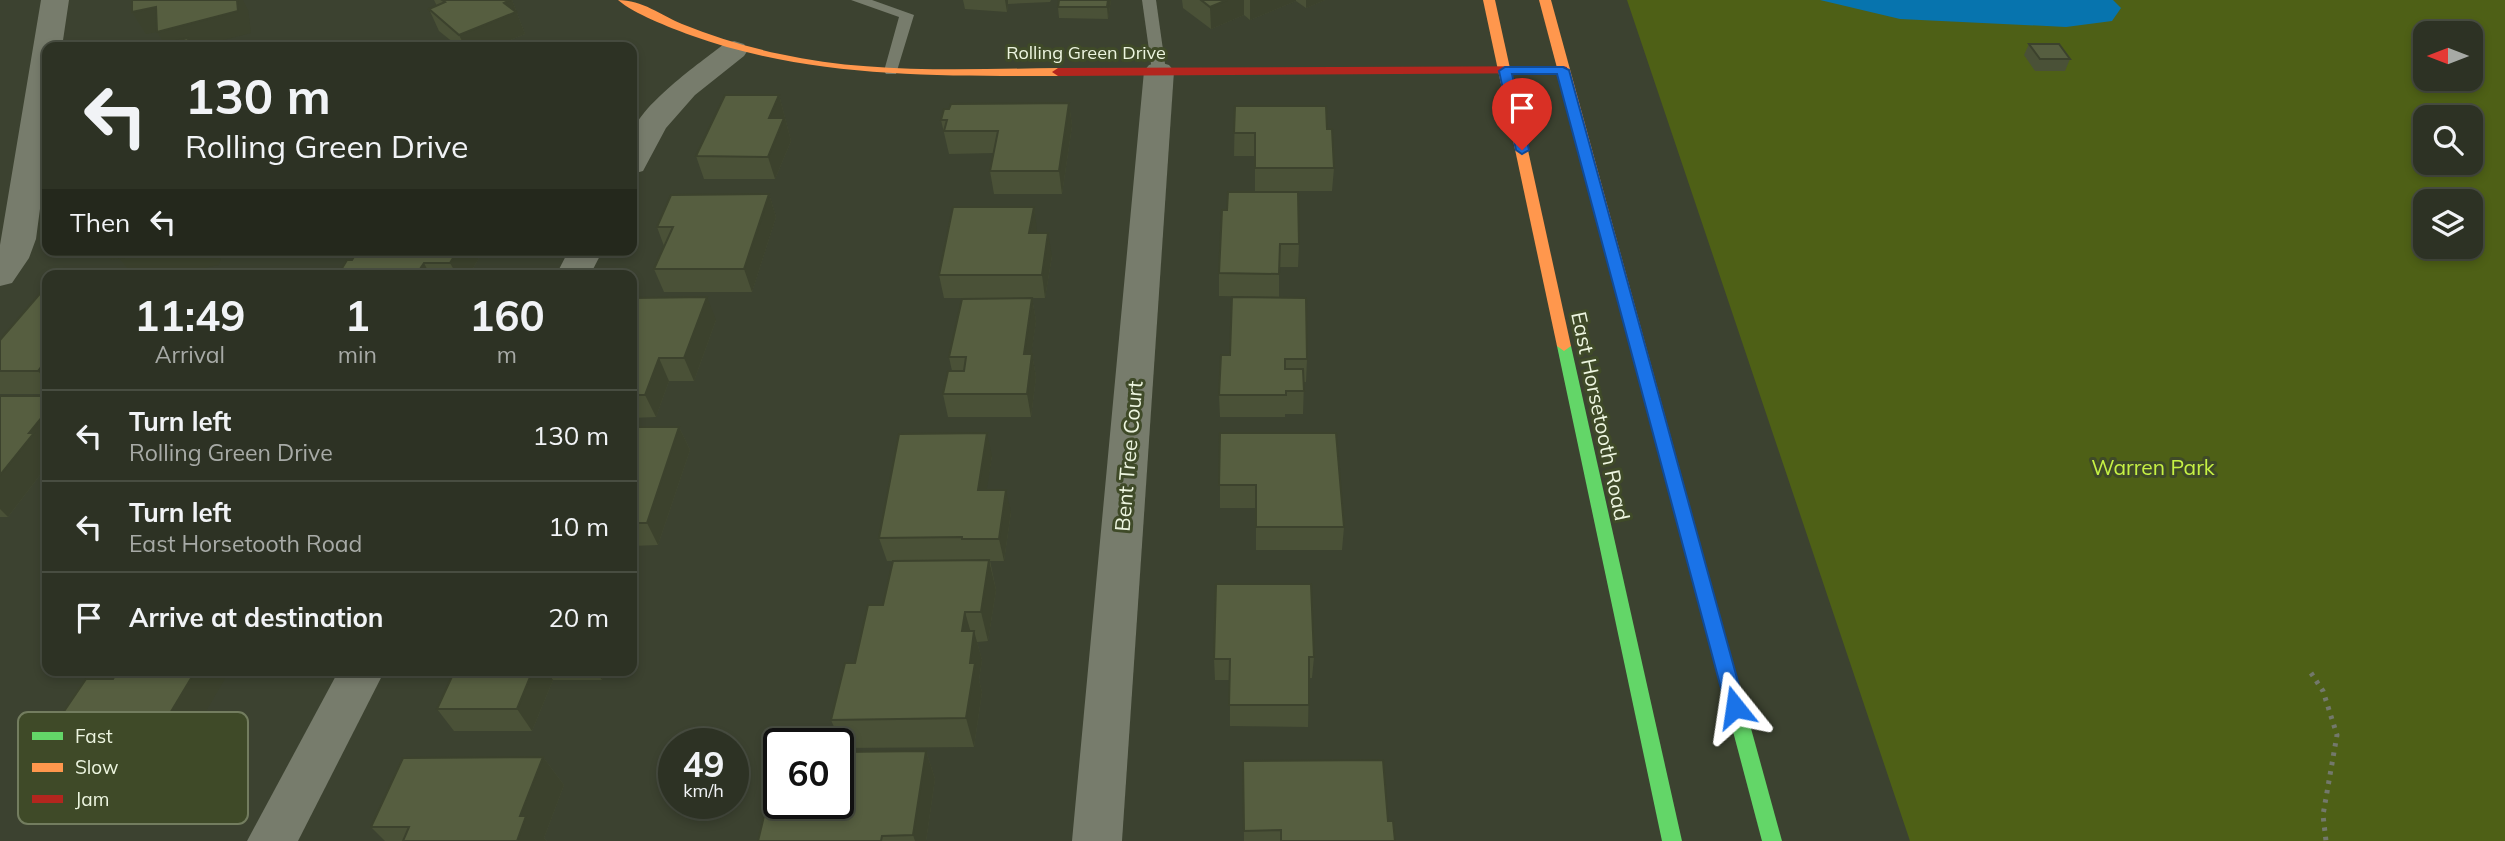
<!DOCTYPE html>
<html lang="en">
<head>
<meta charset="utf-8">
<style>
  :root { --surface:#2d3224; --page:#393e31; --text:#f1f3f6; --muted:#a7aaa6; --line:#484d41 }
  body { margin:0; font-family:Mulish,sans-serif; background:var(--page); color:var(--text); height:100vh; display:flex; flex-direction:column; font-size:26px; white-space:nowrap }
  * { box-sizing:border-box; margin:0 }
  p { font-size:23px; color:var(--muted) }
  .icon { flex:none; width:38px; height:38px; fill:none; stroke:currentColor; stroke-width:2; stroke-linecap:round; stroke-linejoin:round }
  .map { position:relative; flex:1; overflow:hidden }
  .details { position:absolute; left:42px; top:270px; width:595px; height:406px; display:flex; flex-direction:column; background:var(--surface); border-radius:14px; box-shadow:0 4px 10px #0003,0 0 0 2px var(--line) }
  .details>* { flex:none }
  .guide { position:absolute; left:42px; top:42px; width:595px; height:214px; border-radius:14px; box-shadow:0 4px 10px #0003,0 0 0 2px var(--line); background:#2d3224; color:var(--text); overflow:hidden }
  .needle { width:46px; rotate:270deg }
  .tools { position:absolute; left:2413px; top:21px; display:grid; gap:14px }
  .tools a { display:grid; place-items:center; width:70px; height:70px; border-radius:14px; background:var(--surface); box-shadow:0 4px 10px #0003,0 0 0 2px var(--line); font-size:35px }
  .speed { position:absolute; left:658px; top:728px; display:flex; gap:14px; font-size:35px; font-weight:700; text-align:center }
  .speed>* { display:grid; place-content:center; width:91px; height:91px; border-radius:50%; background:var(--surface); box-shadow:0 4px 10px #0003,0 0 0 2px var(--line); line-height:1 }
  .speed small { font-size:18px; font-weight:400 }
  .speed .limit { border:4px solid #111; border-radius:10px; background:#fff; color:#111 }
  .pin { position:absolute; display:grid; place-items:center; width:60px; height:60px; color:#fff; margin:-72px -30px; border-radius:50% 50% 50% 0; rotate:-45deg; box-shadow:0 0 7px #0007 }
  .pin .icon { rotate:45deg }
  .me { position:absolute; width:77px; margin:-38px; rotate:345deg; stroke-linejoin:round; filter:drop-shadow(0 0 5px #0008) }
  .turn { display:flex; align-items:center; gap:24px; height:147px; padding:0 28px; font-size:32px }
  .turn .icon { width:91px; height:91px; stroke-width:2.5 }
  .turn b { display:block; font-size:49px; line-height:60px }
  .then { display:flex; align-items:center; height:66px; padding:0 28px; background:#0003; gap:14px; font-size:26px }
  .eta { display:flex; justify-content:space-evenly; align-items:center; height:119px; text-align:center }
  .eta b { font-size:42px; font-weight:700; line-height:49px }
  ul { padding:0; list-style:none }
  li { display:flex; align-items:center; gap:21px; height:91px; padding:0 28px; border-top:2px solid var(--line) }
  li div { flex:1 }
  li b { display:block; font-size:26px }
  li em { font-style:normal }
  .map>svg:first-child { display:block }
  .green { fill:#4e6016; fill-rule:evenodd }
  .water { fill:#0774ae }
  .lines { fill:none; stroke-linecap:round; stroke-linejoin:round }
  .path { stroke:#73786b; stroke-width:5; stroke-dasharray:3.5 6; stroke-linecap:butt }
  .lane { fill:#777c6c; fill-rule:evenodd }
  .street { fill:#777c6c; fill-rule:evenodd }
  .fast { fill:#63d668; fill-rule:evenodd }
  .slow { fill:#ff974d; fill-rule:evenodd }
  .jam { fill:#b3261e; fill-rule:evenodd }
  .wall { fill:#4a5137 }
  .shaded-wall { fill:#3c422d }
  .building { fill:#565e40; stroke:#3c422d; stroke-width:2 }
  .route { fill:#1a73e8; stroke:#114b97; stroke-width:2 }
  .labels { text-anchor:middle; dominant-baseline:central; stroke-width:6; stroke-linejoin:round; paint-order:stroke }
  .far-street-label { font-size:18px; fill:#edf5e0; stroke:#3f4a28 }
  .street-label { font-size:21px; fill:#edf5e0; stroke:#3f4a28 }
  .park-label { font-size:21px; fill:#c6f144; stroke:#3f4a28 }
  .key { fill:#3f4a28; stroke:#737d5f; stroke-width:2 }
  .key-label { font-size:19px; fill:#edf5e0 }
</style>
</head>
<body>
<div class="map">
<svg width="2505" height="841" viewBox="0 0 2505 841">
  <rect width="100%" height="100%" fill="#3c4230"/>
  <path class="green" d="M1627,0H2505V841H1910ZM2426,33H2471V79H2426ZM2426,117H2471V163H2426ZM2426,201H2471V247H2426Z"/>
  <polygon class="water" points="1820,0 2113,0 2121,8 2112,21 2066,27 1900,19"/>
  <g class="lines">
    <polyline class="path" points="2311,673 2323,691 2337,735 2323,815 2326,841"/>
    <g class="lane">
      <polygon points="851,0 872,0 914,15 896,74 886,74 884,71 899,17"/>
      <polygon points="1142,0 1156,0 1166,71 1164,74 1154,74 1152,71"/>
    </g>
    <g class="street">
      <polygon points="41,0 69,0 62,47 47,47 47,156 36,239 29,258 12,283 0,286 0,245"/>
      <path d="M734,41L744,44L748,50L744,56L695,95L666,128L643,171L632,174C632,162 629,147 632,135C637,107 701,62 724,44Z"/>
      <polygon points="1159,62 1169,65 1174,71 1122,841 1072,841 1144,71 1149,65"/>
      <polygon points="569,250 603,250 590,275 556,275"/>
      <polygon points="339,670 385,670 298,841 247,841"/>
    </g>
    <g class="fast">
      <polygon points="1564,341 1571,346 1682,841 1662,841 1557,346"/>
      <polygon points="1671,461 1677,463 1679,467 1782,841 1762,841 1663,467 1665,463"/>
    </g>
    <g class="slow">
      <path d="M618,0C642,0 661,15 682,24C714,37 747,47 780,54C870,74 966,69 1058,68L1064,72L1058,76C933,76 809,78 690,35C669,27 634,14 618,0Z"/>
      <polygon points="1483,0 1495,0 1571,346 1564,351 1557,346"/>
      <polygon points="1539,0 1551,0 1679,467 1677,471 1665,471 1663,467"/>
    </g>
    <polygon class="jam" points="1563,66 1567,67 1567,73 1058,76 1052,72 1058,68"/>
  </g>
  <g class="wall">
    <polygon points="434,0 512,0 525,34 493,47 459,47 439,31 429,9 437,6"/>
    <polygon points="963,0 1051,0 1050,2 1008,4 1007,12 965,9"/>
    <polygon points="1111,0 1108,19 1059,18 1058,7"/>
    <polygon points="1182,0 1325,0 1306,8 1296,1 1250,20 1244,15 1211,29 1183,8"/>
    <polygon points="2029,44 2070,59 2065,71 2035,71 2024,55"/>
    <polygon points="779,95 791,141 775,179 704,179 696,156"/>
    <polygon points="1069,103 1072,126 1062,194 994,194 990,171 994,153 949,154 941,120"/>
    <polygon points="1235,106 1327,129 1334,168 1332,191 1255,191 1255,156 1234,156"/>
    <polygon points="769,194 776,217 752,292 664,292 654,269 664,246 657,227"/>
    <polygon points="1034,207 1036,233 1052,256 1045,298 944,298 939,275"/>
    <polygon points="1222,210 1299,244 1298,267 1279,267 1279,297 1219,296 1219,273"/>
    <polygon points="482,253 469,275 338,275"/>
    <polygon points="47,289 47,394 0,394 0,340"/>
    <polygon points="632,298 716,320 694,381 669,381 656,417 632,418"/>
    <polygon points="1032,298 1036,321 1031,354 1032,354 1036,377 1031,417 948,417 943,394 952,371 949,357"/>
    <polygon points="1221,355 1307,359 1306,382 1304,382 1303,414 1285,414 1285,417 1220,417 1219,395"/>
    <polygon points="0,396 47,396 47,466 8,517 0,517"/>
    <polygon points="632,427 679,427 690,450 658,545 632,546"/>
    <polygon points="1220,433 1344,527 1342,550 1256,550 1256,508 1220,508"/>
    <polygon points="992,456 986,490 1011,512 1004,561 990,561 996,590 988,641 977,642 982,660 979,680 982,692 974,747 843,748 831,720 855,663 883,605 967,560 887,561 879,538"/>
    <polygon points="1314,657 1312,678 1309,678 1308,727 1230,726 1230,680 1215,680 1214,659"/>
    <polygon points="455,670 605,670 602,680 553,680 532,731 454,731 437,709"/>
    <polygon points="86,679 177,761 167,761 145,799 46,799 18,779"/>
    <polygon points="926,751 935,779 926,841 758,841 770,812"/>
    <polygon points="543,757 564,785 544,838 547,841 385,841 371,827"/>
    <polygon points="1243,761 1388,821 1395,841 1244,841"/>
  </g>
  <g class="shaded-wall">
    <polygon points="237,0 243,0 248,10 251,33 196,47 167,47 157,32 146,34 132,12 156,7"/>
    <polygon points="510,0 512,0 525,34 493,47 465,47 459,35 504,3"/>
    <polygon points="1005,0 1008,0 1008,4 1007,12"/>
    <polygon points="1108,0 1111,0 1108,19 1107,7"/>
    <polygon points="1227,0 1244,0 1244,15 1211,29 1210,7"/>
    <polygon points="1250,0 1296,0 1296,1 1250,20"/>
    <polygon points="1306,0 1325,0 1306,8"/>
    <polygon points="779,95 791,141 775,179 768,157 769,118"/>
    <polygon points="1069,103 1072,126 1062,194 1059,171"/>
    <polygon points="769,194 776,217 752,292 744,269"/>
    <polygon points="1034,207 1037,230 1033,256 1029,233"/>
    <polygon points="1048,233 1052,256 1045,298 1042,275"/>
    <polygon points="103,250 223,250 219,265 170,275 133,275 120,259 111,260"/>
    <polygon points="458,250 480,250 482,253 469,275 457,275 450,263"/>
    <polygon points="424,263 430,275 416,275"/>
    <polygon points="707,297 716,320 694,381 684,358"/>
    <polygon points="1032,298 1036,321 1028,377 1024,354"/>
    <polygon points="1032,354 1036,377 1031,417 1027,394"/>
    <polygon points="659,358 669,381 656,417 645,395"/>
    <polygon points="45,362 47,365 47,381 38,371"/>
    <polygon points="47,411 47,466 8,517 0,509 0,475 29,433"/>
    <polygon points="679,427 690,450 658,545 647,523"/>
    <polygon points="987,433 992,456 983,513 978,490"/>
    <polygon points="1006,490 1011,512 1004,561 999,539"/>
    <polygon points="989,560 996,590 988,641 981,612"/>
    <polygon points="965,612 973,640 974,631 982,660 979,680 982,692 974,747 966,718 962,631"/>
    <polygon points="196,670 230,670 177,761 154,740"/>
    <polygon points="533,670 546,670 553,680 532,731 517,709"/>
    <polygon points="596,670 605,670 602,680"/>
    <polygon points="144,740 167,761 145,799 120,778"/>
    <polygon points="926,751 935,779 926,841 915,841 913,835"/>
    <polygon points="543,757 564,785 544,838 547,841 517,841 520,816"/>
  </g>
  <g class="building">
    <polygon points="132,0 237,0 238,11 157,32 156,7 132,12"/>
    <polygon points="442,0 510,0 504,3 516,12 459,35 429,9 445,2"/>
    <polygon points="1059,0 1108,0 1107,7 1058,7"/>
    <polygon points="1201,0 1227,0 1210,7"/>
    <polygon points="188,38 189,47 150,47"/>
    <polygon points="2029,44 2059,44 2070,59 2040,59"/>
    <polygon points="725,95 779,95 769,118 784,118 768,157 696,156"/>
    <polygon points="1069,103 1059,171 990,171 998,131 944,131 947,120 941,120 944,109 949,109 951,104"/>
    <polygon points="1235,106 1326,106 1327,129 1332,129 1334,168 1255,168 1255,133 1234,133"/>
    <polygon points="1228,192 1298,192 1299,244 1280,244 1279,274 1219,273 1222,210 1227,210"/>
    <polygon points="769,194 744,269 654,269 673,227 657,227 671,195"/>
    <polygon points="953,207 1034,207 1029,233 1048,233 1042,275 939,275"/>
    <polygon points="122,250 161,250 120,258"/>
    <polygon points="358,250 458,250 450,263 424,263 416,275 338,275 347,260 352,260"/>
    <polygon points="44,289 47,289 47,362 45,362 38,371 0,371 0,340"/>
    <polygon points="707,297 684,358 659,358 645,395 632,395 632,298"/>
    <polygon points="1232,297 1306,298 1307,359 1285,359 1285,369 1303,369 1304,391 1286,391 1286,395 1219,395 1221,355 1230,355"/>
    <polygon points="1032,298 1024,354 1032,354 1027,394 943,394 948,371 964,371 966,357 949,357 962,299"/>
    <polygon points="0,396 47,396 47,411 29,433 34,433 0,475"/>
    <polygon points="632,427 679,427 647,523 632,523"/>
    <polygon points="987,433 978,490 1006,490 999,539 962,539 962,537 879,538 899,434"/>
    <polygon points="1220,433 1336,433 1344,527 1256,527 1256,485 1219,485"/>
    <polygon points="989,560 981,612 965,612 962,631 974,631 970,663 975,663 966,718 831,720 845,663 855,663 868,605 883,605 893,561"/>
    <polygon points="1216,584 1311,584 1314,657 1309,657 1309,705 1229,705 1230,659 1214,659"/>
    <polygon points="118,670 196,670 154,740 144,740 120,778 18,779 86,679 113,679"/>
    <polygon points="455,670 533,670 517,709 437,709"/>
    <polygon points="926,751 913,835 882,836 881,841 758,841 765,812 770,812 779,776 779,803 838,803 838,752"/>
    <polygon points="543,757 520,816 526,816 517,841 403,841 409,827 371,827 403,758"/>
    <polygon points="1383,760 1388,821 1393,821 1395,841 1281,841 1281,830 1244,831 1243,761"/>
  </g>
  <polygon class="route" points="1505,67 1563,67 1569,70 1745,707 1742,713 1735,715 1728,713 1726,707 1557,74 1512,74 1529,150 1522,154 1516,150 1499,71"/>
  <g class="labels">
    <g class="far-street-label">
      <text x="1086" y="52">Rolling Green Drive</text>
    </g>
    <g class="street-label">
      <text transform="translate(1601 416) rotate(78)">East Horsetooth Road</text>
      <text transform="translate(1128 456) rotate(-85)">Bent Tree Court</text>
    </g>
    <g class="park-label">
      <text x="2153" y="467">Warren Park</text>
    </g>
  </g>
  <rect x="18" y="712" width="230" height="112" rx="10" class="key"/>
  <rect x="32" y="732" width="31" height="8" fill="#63d668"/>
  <rect x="32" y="763" width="31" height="9" fill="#ff974d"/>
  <rect x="32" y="795" width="31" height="8" fill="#b3261e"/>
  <g class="key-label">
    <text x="75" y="743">Fast</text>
    <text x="75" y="774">Slow</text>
    <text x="75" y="806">Jam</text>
  </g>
</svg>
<div class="tools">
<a><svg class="needle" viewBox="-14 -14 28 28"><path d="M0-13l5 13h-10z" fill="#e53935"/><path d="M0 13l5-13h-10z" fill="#a7aaa6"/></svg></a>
<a><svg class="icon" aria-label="search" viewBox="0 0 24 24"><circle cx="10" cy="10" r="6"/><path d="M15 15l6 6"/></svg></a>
<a><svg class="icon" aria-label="layers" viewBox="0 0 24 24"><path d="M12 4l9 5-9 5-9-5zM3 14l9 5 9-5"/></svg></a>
</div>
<div class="speed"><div>49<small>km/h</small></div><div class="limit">60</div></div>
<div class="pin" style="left:1522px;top:150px;background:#d93025"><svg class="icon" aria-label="arrive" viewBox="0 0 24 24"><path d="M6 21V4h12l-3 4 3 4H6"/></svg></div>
<svg class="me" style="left:1735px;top:707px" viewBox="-20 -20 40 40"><path d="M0-17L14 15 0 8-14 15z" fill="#1a73e8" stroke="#fff" stroke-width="4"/></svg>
<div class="guide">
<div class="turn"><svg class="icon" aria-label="left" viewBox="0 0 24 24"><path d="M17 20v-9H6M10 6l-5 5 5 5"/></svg><div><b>130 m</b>Rolling Green Drive</div></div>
<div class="then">Then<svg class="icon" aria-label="left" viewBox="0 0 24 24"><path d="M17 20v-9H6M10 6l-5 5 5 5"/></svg></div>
</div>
<section class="details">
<div class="eta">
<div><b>11:49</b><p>Arrival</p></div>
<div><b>1</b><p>min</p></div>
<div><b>160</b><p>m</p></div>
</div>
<ul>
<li><svg class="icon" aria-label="left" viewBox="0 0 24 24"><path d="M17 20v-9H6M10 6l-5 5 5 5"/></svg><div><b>Turn left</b><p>Rolling Green Drive</p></div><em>130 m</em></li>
<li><svg class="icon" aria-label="left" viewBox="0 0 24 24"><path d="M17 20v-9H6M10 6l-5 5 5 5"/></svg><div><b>Turn left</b><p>East Horsetooth Road</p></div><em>10 m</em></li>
<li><svg class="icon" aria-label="arrive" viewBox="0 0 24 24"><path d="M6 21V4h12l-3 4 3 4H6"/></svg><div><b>Arrive at destination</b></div><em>20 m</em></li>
</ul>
</section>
</div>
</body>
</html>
